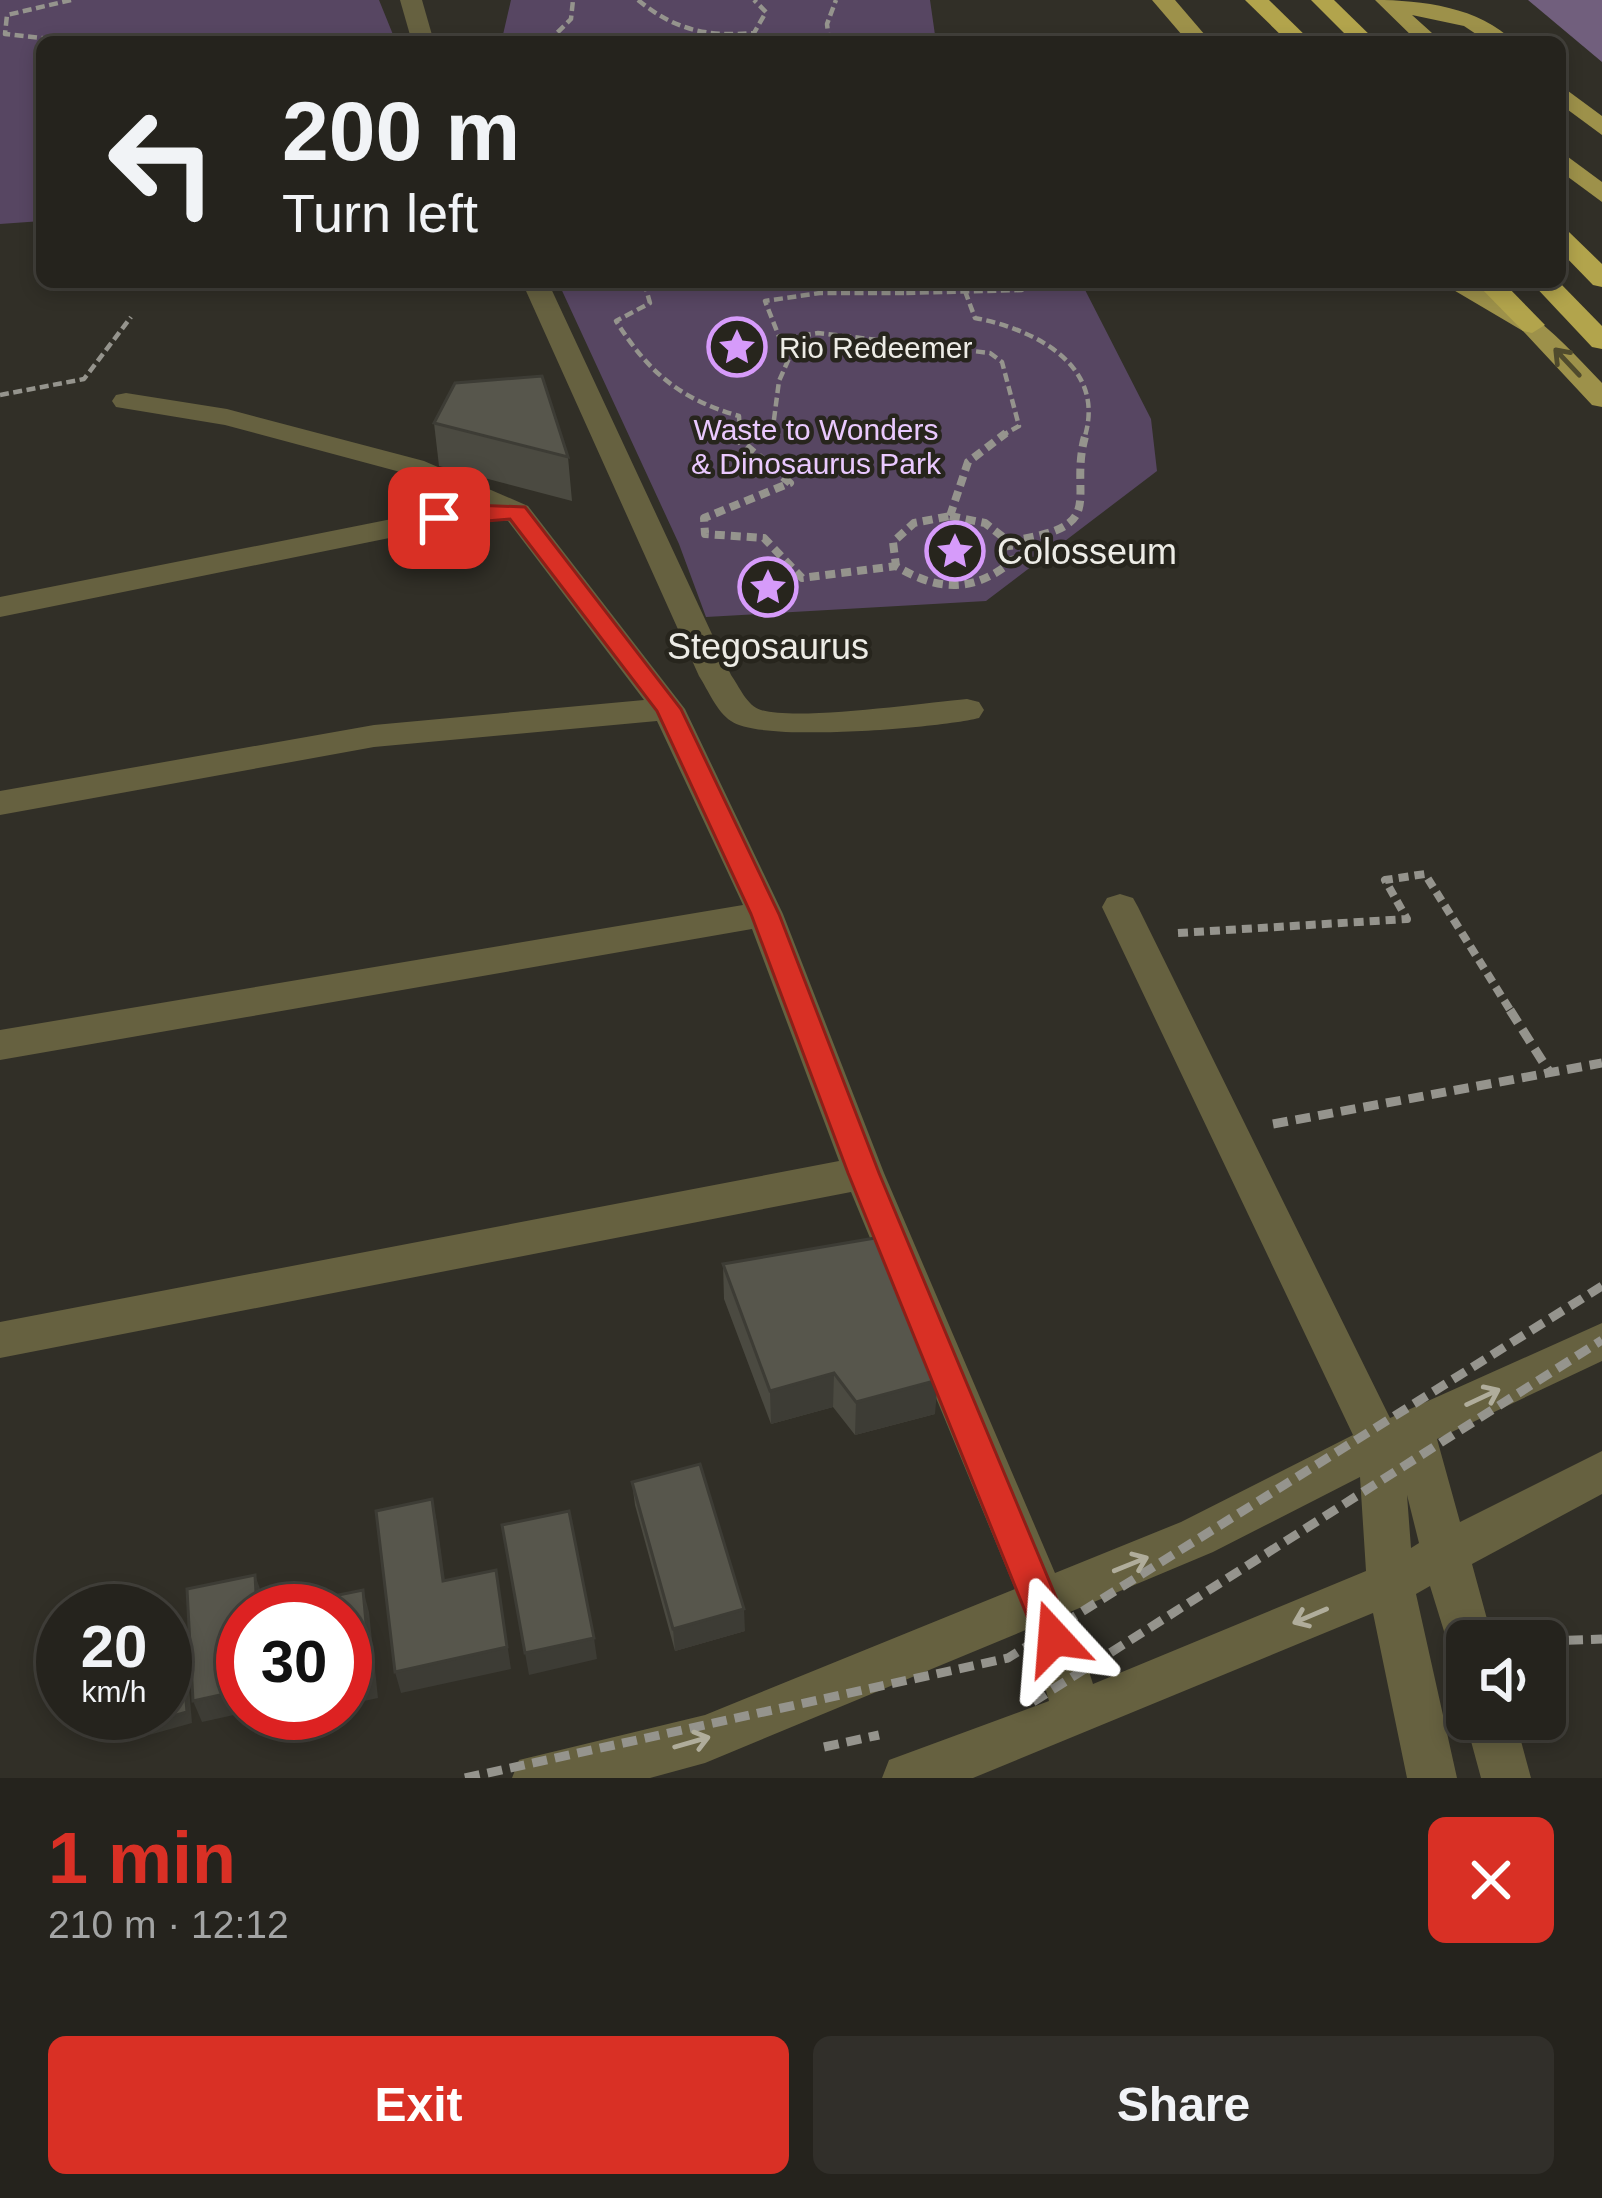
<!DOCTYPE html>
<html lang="en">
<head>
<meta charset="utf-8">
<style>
  :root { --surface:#25231d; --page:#312f2a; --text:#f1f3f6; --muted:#a3a4a4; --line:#42403b; --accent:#d93025 }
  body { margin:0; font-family:Helvetica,sans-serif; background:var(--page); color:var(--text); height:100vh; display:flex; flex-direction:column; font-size:45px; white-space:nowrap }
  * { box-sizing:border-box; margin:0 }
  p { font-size:39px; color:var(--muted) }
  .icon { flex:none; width:66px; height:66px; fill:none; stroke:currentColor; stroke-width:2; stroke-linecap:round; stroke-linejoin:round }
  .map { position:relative; height:1778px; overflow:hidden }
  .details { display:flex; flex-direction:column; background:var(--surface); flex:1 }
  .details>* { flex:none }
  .top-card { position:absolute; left:36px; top:36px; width:1530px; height:252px; border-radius:18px; box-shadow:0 6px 18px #0003,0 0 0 3px var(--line); background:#25231d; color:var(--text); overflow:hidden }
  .controls { position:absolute; left:1446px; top:1620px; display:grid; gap:24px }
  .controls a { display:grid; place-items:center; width:120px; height:120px; border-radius:18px; background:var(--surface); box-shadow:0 6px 18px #0003,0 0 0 3px var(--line); font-size:60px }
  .speed { position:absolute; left:36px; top:1584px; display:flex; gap:24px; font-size:60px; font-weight:700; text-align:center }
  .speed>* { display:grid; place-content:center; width:156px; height:156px; border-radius:50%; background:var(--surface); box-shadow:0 6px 18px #0003,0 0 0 3px var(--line); line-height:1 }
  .speed small { font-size:30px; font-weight:400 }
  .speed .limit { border:18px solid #d22; background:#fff; color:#111 }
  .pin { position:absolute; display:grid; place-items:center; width:102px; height:102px; color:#fff; margin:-51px; border-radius:24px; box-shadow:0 6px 18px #0006 }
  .me { position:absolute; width:132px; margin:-66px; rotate:341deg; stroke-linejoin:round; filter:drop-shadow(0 0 9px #0008) }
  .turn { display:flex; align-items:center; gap:42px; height:252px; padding:0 48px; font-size:54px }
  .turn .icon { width:156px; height:156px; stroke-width:2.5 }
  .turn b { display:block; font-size:84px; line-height:102px }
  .round { display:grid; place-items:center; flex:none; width:126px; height:126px; border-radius:18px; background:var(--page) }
  .summary { display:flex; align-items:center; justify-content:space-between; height:204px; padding:0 48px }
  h1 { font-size:72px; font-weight:700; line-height:90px; color:var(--accent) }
  .primary-button { display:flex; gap:24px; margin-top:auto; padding:24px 48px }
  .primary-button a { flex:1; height:138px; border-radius:18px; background:var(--accent); color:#fff; font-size:48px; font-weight:700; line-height:138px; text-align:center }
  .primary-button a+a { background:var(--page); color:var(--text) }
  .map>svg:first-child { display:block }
  .green { fill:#574662 }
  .forest { fill:#715f7d }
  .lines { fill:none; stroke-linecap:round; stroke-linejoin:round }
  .path-far2 { stroke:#95948d; stroke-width:4.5; stroke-dasharray:9 4.5; stroke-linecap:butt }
  .path-far1 { stroke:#95948d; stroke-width:8; stroke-dasharray:10 6; stroke-linecap:butt }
  .path { stroke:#95948d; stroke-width:9; stroke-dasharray:15 8; stroke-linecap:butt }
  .minor { fill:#666140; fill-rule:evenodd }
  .major { fill:#9d914a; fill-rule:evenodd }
  .highway { fill:#b2a44c; fill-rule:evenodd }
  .path-bridge { stroke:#95948d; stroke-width:9; stroke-dasharray:15 8; stroke-linecap:butt }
  .wall { fill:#4b4a41 }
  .shaded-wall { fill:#3d3c35 }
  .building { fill:#57564c; stroke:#3d3c35; stroke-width:3 }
  .oneway { stroke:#504b2d }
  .oneway2 { stroke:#b0ad9b }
  .route { fill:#d93025; stroke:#8d1f18; stroke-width:3 }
  .labels { text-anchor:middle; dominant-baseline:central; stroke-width:9; stroke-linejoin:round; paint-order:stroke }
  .far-poi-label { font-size:30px; fill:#edece6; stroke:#27251d; text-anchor:start }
  .far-park-label { font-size:30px; fill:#eac9ff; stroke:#27251d }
  .poi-label { font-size:36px; fill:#edece6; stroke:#27251d; text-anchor:start }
</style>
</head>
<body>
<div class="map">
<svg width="1602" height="1778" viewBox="0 0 1602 1778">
  <rect width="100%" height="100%" fill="#312f27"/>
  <g class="green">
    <polygon points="0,0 379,0 396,42 42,42 42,221 0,224"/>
    <polygon points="511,0 930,0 936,42 492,42 502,39"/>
    <polygon points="558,282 1081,282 1151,419 1157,471 986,601 706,617 679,544"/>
  </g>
  <polygon class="forest" points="1528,0 1602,0 1602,62"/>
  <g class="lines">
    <g class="path-far2">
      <polyline points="71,0 7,15 5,34 78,42"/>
      <path d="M638,0C675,30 706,37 754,33L766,12L754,0"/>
      <polyline points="548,42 571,19 573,0"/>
      <polyline points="829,42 827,24 836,0"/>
      <path d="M627,282L646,289L650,303L616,321C649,373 680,399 739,416L740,436"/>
      <polyline points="902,282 904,293 1022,290 1020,282"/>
      <path d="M965,291L975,318C1033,329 1106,364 1085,436"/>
      <polyline points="904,293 820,293 765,301 780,339 818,333 990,353 1002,362 1019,426 1001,436"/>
      <polyline points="0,395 84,379 131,317"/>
      <polyline points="740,432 773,427 779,381 798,338"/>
    </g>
    <g class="path-far1">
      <polyline points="740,433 740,441 790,483 704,518 705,534 764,538 802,578 896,566"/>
      <polyline points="950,516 968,462 1006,433"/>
      <path d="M950,516L985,523L1008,541L1011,562C973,593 937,591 896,566L893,542L914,523Z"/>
      <path d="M1008,541C1114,527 1066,499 1086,433"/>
      <polyline points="1178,933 1407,919 1385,880 1425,874 1512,1013"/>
    </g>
    <g class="path">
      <polyline points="1510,1010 1550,1073"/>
      <polyline points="1273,1124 1602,1063"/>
      <polyline points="1545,1641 1602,1639"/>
      <polyline points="824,1747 879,1735"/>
    </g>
    <g class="minor">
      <polygon points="400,0 422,0 434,42 412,42"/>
      <path d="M522,282H548L731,675C739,686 747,706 761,710C799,721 922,703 967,699L979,702L984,710L979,718C940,728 759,743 731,721C717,712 708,690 699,676Z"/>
      <path d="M126,393L227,409L424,461L528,506L685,709L783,914L884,1173L1055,1573L1181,1522L1353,1435L1102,907L1107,898L1120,894L1133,898L1138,907L1390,1418L1602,1323V1361L1437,1439L1460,1522L1602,1451V1494L1472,1564L1493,1641H1467V1663L1452,1657L1430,1586L1416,1594L1457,1778H1407L1373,1613L973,1778H882L889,1760L1049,1701L1028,1629L705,1763L650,1778H512L519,1760L705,1715L1015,1589L851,1192L0,1358V1322L839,1161L752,929L0,1060V1030L743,905L657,721L374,747L0,815V791L374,725L644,700L508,521H473L0,617V597L472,503L404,473L225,425L116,407L112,401L116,395ZM1360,1477L1366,1571L1093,1684L1070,1612L1213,1552ZM1407,1495L1419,1543L1411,1548Z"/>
      <polygon points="1467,1715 1467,1719 1515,1719 1531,1778 1481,1778 1465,1719"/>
    </g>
    <g class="major">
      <polygon points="1152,0 1175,0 1211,42 1188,42"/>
      <path d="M1375,0C1421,0 1480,7 1514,42H1488L1464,26L1412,15L1442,42H1418Z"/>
      <polygon points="1560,85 1602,116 1602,135 1560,104"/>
      <polygon points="1560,151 1602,182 1602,202 1560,171"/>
      <path d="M1440,282C1510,282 1556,335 1602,383V407L1592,405L1523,331Z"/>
    </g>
    <g class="highway">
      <polygon points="1245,0 1269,0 1312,42 1288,42"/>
      <polygon points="1311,0 1334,0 1377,42 1353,42"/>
      <polygon points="1560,229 1569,232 1602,264 1602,287 1593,285 1560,251"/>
      <polygon points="1475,282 1503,282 1545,325 1532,333 1523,331"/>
      <polygon points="1531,282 1559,282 1602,326 1602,349 1592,347"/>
    </g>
    <g class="path-bridge">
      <polyline points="1033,1702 1602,1340"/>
      <polyline points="465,1778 1008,1658 1602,1286"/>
    </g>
  </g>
  <g class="wall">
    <polygon points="175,282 245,282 246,284 177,290"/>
    <polygon points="434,423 568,457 572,501 439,466"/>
    <polygon points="723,1264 935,1414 855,1435 833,1407 771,1424 724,1299"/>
    <polygon points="632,1482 745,1631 675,1651 635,1505"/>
  </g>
  <g class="shaded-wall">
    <polygon points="834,1373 833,1407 771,1424 770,1391"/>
    <polygon points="938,1380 935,1414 855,1435 856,1402"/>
    <polygon points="432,1499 437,1522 448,1603 443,1581"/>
    <polygon points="496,1570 511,1669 401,1693 395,1672"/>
    <polygon points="255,1575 263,1597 264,1611 257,1611"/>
    <polygon points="363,1590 369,1612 378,1698 345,1705 345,1683"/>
    <polygon points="744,1609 745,1631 675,1651 673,1629"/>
    <polygon points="594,1638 597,1659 529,1675 525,1653"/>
    <polygon points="181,1641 186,1652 192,1723 149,1735 144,1724"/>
    <polygon points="243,1690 243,1713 202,1722 193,1701"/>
  </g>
  <g class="building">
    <polygon points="542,376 568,457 434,423 455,383"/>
    <polygon points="881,1237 938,1380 856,1402 834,1373 770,1391 723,1264"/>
    <polygon points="700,1464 744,1609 673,1629 632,1482"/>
    <polygon points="432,1499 443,1581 496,1570 507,1647 395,1672 376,1511"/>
    <polygon points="569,1511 594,1638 525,1653 502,1525"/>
    <polygon points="255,1575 257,1611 243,1611 243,1690 193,1701 187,1589"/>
    <polygon points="363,1590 371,1677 345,1683 345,1611 280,1611 279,1607"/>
    <polygon points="181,1641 187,1712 144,1724 144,1713 165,1713 165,1646"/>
  </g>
  <defs><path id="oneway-shaft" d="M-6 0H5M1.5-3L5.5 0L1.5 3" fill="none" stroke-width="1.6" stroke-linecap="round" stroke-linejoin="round" transform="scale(3)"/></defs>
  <use class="oneway" href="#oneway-shaft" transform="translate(1567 362) rotate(-133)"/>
  <g class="oneway2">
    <use href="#oneway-shaft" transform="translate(1483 1397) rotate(-25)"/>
    <use href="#oneway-shaft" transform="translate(1131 1564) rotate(-22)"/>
    <use href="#oneway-shaft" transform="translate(1310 1616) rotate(157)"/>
    <use href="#oneway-shaft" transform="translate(692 1742) rotate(-16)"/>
  </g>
  <polygon class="route" points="472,505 525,507 681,709 779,914 879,1173 1073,1638 1067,1650 1054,1655 1042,1650 1036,1638 848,1173 751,914 657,711 510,519 439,525 428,518 431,514"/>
  <defs>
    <g id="sight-ring" transform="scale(3)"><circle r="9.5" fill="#27251d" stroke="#d69bfa" stroke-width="1.5"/><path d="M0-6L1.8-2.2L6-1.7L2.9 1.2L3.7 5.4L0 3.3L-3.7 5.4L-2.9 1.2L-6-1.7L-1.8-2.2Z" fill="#d69bfa"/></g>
  </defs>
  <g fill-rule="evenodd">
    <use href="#sight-ring" x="737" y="347"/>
    <use href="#sight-ring" x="955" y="551"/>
    <use href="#sight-ring" x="768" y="587"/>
  </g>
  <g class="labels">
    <g class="far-poi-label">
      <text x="779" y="347">Rio Redeemer</text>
    </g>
    <g class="far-park-label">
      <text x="816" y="429">Waste to Wonders<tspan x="816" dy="34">&amp; Dinosaurus Park</tspan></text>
    </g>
    <g class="poi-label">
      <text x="997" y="551">Colosseum</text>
      <text x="768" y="646" text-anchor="middle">Stegosaurus</text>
    </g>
  </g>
</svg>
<div class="controls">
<a><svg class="icon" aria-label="sound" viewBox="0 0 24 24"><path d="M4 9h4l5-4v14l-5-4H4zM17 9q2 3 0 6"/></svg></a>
</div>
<div class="speed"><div>20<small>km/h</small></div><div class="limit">30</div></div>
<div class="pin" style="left:439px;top:518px;background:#d93025"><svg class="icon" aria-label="arrive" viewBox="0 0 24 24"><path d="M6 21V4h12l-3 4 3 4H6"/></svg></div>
<svg class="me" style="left:1054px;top:1638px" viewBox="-20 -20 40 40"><path d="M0-17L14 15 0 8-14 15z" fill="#d93025" stroke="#fff" stroke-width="4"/></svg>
<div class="top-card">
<div class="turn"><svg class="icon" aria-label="left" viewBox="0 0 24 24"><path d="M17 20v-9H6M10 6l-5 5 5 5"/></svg><div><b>200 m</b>Turn left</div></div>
</div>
</div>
<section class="details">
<div class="summary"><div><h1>1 min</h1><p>210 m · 12:12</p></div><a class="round" style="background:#d93025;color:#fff"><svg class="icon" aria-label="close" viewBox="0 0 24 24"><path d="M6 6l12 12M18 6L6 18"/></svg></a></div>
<div class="primary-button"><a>Exit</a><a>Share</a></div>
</section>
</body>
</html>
